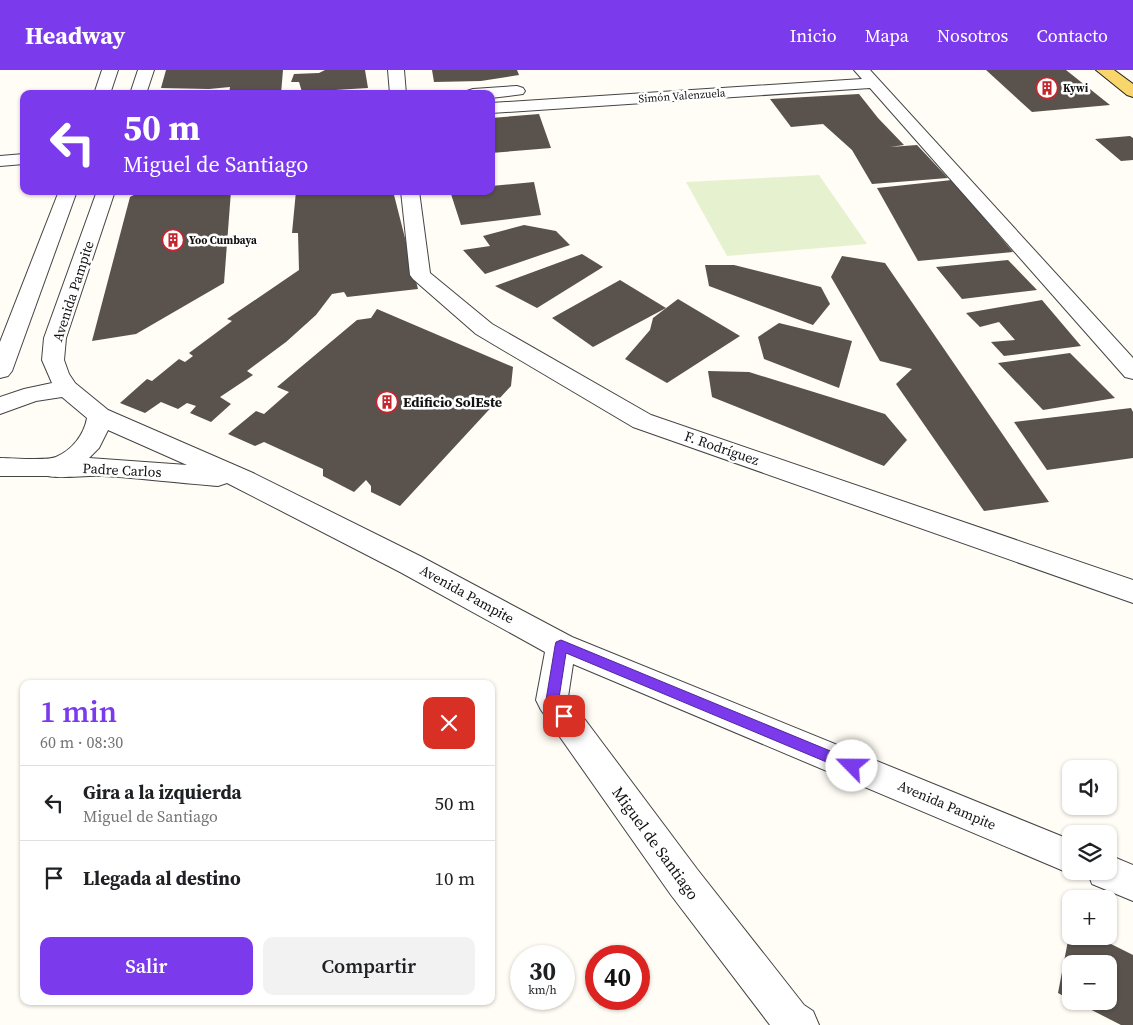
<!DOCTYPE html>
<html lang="es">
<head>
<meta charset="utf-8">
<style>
  :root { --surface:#fff; --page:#f2f2f2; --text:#202124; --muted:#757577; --line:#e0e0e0; --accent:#7c3aed }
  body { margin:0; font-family:"Source Serif 4",serif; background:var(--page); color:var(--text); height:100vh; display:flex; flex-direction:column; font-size:19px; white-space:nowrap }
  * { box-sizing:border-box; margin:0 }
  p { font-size:16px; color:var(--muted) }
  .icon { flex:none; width:28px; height:28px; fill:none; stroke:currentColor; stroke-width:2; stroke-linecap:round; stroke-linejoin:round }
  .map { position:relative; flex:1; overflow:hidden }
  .sheet { position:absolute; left:20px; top:610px; width:475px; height:325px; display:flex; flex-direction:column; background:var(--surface); border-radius:10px; box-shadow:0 1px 4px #0004 }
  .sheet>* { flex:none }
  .top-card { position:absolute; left:20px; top:20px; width:475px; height:105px; border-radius:10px; box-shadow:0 1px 4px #0004; background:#7c3aed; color:#fff; overflow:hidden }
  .tools { position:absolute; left:1062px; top:690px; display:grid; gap:10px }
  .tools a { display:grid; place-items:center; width:55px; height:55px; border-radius:10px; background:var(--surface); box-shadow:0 1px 4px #0004; font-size:25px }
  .speed { position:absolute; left:510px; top:875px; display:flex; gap:10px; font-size:25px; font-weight:700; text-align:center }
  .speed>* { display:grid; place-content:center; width:65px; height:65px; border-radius:50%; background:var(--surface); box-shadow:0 1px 4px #0004; line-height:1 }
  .speed small { font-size:12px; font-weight:400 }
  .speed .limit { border:8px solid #d22; background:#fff; color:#111 }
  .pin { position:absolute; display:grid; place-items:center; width:42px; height:42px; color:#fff; margin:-21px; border-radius:10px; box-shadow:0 2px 8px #0006 }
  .me { position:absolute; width:55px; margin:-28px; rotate:293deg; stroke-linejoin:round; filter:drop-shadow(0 0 4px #0008) }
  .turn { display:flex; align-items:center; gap:18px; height:105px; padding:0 20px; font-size:22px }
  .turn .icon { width:65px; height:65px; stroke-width:2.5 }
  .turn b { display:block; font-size:35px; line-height:42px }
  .round { display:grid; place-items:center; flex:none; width:52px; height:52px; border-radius:10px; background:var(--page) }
  .overview { display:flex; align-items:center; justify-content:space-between; height:85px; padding:0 20px }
  h1 { font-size:30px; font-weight:600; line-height:38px; color:var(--accent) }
  .cta { display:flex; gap:10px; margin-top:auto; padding:10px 20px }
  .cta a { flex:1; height:58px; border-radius:10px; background:var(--accent); color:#fff; font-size:20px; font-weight:600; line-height:58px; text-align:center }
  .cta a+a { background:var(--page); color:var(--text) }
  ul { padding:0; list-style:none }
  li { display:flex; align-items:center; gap:15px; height:75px; padding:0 20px; border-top:1px solid var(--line) }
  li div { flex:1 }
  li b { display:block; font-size:19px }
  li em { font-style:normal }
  header { display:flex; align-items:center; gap:30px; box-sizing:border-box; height:70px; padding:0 25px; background:var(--accent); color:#fff }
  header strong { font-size:24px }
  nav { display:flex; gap:28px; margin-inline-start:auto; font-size:18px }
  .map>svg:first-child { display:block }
  .pitch { fill:#e6f2cf }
  .building { fill:#5a524d }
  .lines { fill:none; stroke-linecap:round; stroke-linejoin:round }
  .minor-casing { stroke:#444; stroke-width:2 }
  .major-casing { stroke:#222; stroke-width:2 }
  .minor { fill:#fff; fill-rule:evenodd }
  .major { fill:#f9d66b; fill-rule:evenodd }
  .route { fill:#7c3aed; stroke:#51269a }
  .labels { text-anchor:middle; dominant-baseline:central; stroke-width:5; stroke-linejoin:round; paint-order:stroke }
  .far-poi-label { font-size:11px; font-weight:bold; fill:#111; stroke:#fff; text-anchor:start }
  .far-street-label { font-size:11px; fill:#111; stroke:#fff }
  .street-label { font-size:14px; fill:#111; stroke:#fff }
  .poi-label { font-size:14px; font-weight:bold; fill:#111; stroke:#fff; text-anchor:start }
  .near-street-label { font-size:16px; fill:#111; stroke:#fff }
</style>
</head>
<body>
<header>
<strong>Headway</strong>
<nav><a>Inicio</a><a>Mapa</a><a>Nosotros</a><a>Contacto</a></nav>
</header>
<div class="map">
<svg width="1133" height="955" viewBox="0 0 1133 955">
  <rect width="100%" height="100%" fill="#fffdf5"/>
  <polygon class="pitch" points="819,105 867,174 727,186 686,112"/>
  <g class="building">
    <polygon points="166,0 283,0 281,24 229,24 230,17 209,19 161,18"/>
    <polygon points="325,0 365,0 368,18 302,22 299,12 291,12 294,4 319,3"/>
    <polygon points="432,0 517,0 519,5 481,11 434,12"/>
    <polygon points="986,0 1066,0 1110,35 1032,42"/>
    <polygon points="859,24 878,48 904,75 890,77 917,75 948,108 872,114 852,80 823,54 791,57 770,29"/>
    <polygon points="539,44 551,78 491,83 491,48"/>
    <polygon points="1130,66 1133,68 1133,90 1121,91 1095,69"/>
    <polygon points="952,110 1013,182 918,191 877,118"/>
    <polygon points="534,112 541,145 461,155 450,121 491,121 491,116"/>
    <polygon points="141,121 231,121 224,213 136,264 92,271 130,127"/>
    <polygon points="296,121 393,121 418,219 347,227 344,222 332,224 316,245 286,272 247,301 253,305 220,327 231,334 211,352 190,343 196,336 187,333 178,339 161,332 145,343 120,333 147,309 152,311 179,289 185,292 193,286 189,283 232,251 227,249 299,200 298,163 292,163"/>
    <polygon points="524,155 556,161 570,175 485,204 463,180 490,176 483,166"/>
    <polygon points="582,184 603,197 537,238 495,216"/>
    <polygon points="842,186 885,193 1049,432 984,441 896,314 912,299 880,291 831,207"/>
    <polygon points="1008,190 1037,220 962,229 936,197"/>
    <polygon points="705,195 734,195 821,217 830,234 813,255 709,216"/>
    <polygon points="620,210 666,238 593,277 552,248"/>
    <polygon points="678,229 740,266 667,313 625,289 650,260 653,248"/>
    <polygon points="1042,230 1081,276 1004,286 991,272 1015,270 999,252 980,257 966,243"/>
    <polygon points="377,239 513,297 511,316 400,436 371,422 371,416 366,410 354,422 323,406 323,399 264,372 255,376 228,364 256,341 264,344 289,322 277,317 357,250 371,248"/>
    <polygon points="779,253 852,271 839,318 764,289 758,267"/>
    <polygon points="1070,283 1115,328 1043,340 998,293"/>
    <polygon points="708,301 749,302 885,344 907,370 884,396 712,327"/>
    <polygon points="1131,338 1133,342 1133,388 1047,400 1014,352"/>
    <polygon points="1070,860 1071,866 1095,866 1133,885 1133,955 1121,955 1074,931 1109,931 1109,894 1071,894 1071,930 1058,923"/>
  </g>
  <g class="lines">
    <g class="minor-casing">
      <g id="minor">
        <polygon points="102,0 118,0 110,24 94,24"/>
        <polygon points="138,0 154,0 146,24 130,24"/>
        <polygon points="388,0 404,0 406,24 390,24"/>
        <polygon points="854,0 870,0 1133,288 1133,309 1125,307 870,18 491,43 491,33 862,9"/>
        <polygon points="517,16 523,18 525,21 523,24 491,28 491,24 465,24 467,21 473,19"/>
        <polygon points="24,84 24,94 0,96 0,86"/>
        <polygon points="59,121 77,121 12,301 8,306 0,308 0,272"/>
        <path d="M97,121H115L66,268L64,290L69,304L75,313L108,340L253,403L420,486L572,567L1071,770V801H1079L1071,804L1059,799L573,594L568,627L697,799L804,935L813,941L819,955H770L671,825L541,640L536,630L545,582L400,502L227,413L218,416C179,413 141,408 102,406C88,405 59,409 48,406H0V388C12,388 47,391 56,387C72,380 84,365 87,348L62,327L36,331L0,344V327L24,319L52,313L42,290L44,268ZM108,360L187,395L89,388L99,378Z"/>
        <polygon points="401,121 419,121 430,203 492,254 651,345 1133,510 1133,533 633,357 476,264 413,209 410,205"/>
        <polygon points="1109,785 1133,795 1133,831 1092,814 1087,801 1109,801"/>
      </g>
    </g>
    <g class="major-casing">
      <polygon id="major" points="1096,0 1114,0 1133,14 1133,27 1127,25"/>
    </g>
    <use href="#minor" class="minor"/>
    <use href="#major" class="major"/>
  </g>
  <polygon class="route" points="561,570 857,692 859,696 857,701 852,703 848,701 566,583 559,628 570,646 568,650 564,652 559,650 546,630 555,576 556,572"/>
  <defs>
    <g id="building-ring" transform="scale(1.125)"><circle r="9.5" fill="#fff" stroke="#c4262e" stroke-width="1.5"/><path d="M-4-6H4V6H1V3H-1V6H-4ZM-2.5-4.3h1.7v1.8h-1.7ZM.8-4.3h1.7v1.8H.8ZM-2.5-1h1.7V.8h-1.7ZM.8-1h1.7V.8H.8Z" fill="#c4262e"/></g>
  </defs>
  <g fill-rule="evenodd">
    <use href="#building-ring" x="1047" y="18"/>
    <use href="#building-ring" x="173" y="170"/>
    <use href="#building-ring" x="387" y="332"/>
  </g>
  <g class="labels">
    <g class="far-poi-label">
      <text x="1063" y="18">Kywi</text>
      <text x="189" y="170">Yoo Cumbaya</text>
    </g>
    <g class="far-street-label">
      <text transform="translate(682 26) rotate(-4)">Simón Valenzuela</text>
    </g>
    <g class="street-label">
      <text transform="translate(73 221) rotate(-72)">Avenida Pampite</text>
      <text transform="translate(722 378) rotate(19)">F. Rodríguez</text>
      <text transform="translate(122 400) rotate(3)">Padre Carlos</text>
      <text transform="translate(467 524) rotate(29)">Avenida Pampite</text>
      <text transform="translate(947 735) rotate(23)">Avenida Pampite</text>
    </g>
    <g class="poi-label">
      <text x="403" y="332">Edificio SolEste</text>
    </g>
    <g class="near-street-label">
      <text transform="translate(656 773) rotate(54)">Miguel de Santiago</text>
    </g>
  </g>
</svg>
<div class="tools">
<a><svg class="icon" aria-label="sound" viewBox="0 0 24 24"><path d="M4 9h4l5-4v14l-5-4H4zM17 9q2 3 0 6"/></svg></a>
<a><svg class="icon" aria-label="layers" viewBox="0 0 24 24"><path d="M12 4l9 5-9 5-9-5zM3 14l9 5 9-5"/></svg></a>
<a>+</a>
<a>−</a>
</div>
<div class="speed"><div>30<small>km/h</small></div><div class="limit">40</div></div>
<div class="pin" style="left:564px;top:646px;background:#d93025"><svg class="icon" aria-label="arrive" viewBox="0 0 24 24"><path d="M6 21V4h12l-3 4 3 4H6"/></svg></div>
<svg class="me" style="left:852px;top:696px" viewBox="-20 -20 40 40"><circle r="19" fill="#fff"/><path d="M0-13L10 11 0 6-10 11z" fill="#7c3aed"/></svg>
<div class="top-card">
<div class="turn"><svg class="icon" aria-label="left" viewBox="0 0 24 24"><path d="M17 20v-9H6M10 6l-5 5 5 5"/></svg><div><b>50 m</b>Miguel de Santiago</div></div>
</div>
<section class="sheet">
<div class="overview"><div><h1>1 min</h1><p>60 m · 08:30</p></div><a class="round" style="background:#d93025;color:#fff"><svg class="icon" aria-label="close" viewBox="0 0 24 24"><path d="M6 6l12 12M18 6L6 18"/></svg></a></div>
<ul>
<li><svg class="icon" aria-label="left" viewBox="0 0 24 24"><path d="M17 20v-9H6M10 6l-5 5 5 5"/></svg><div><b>Gira a la izquierda</b><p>Miguel de Santiago</p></div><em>50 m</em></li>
<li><svg class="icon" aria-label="arrive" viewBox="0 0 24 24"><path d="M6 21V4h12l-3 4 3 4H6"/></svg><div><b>Llegada al destino</b></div><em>10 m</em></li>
</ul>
<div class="cta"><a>Salir</a><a>Compartir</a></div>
</section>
</div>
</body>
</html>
